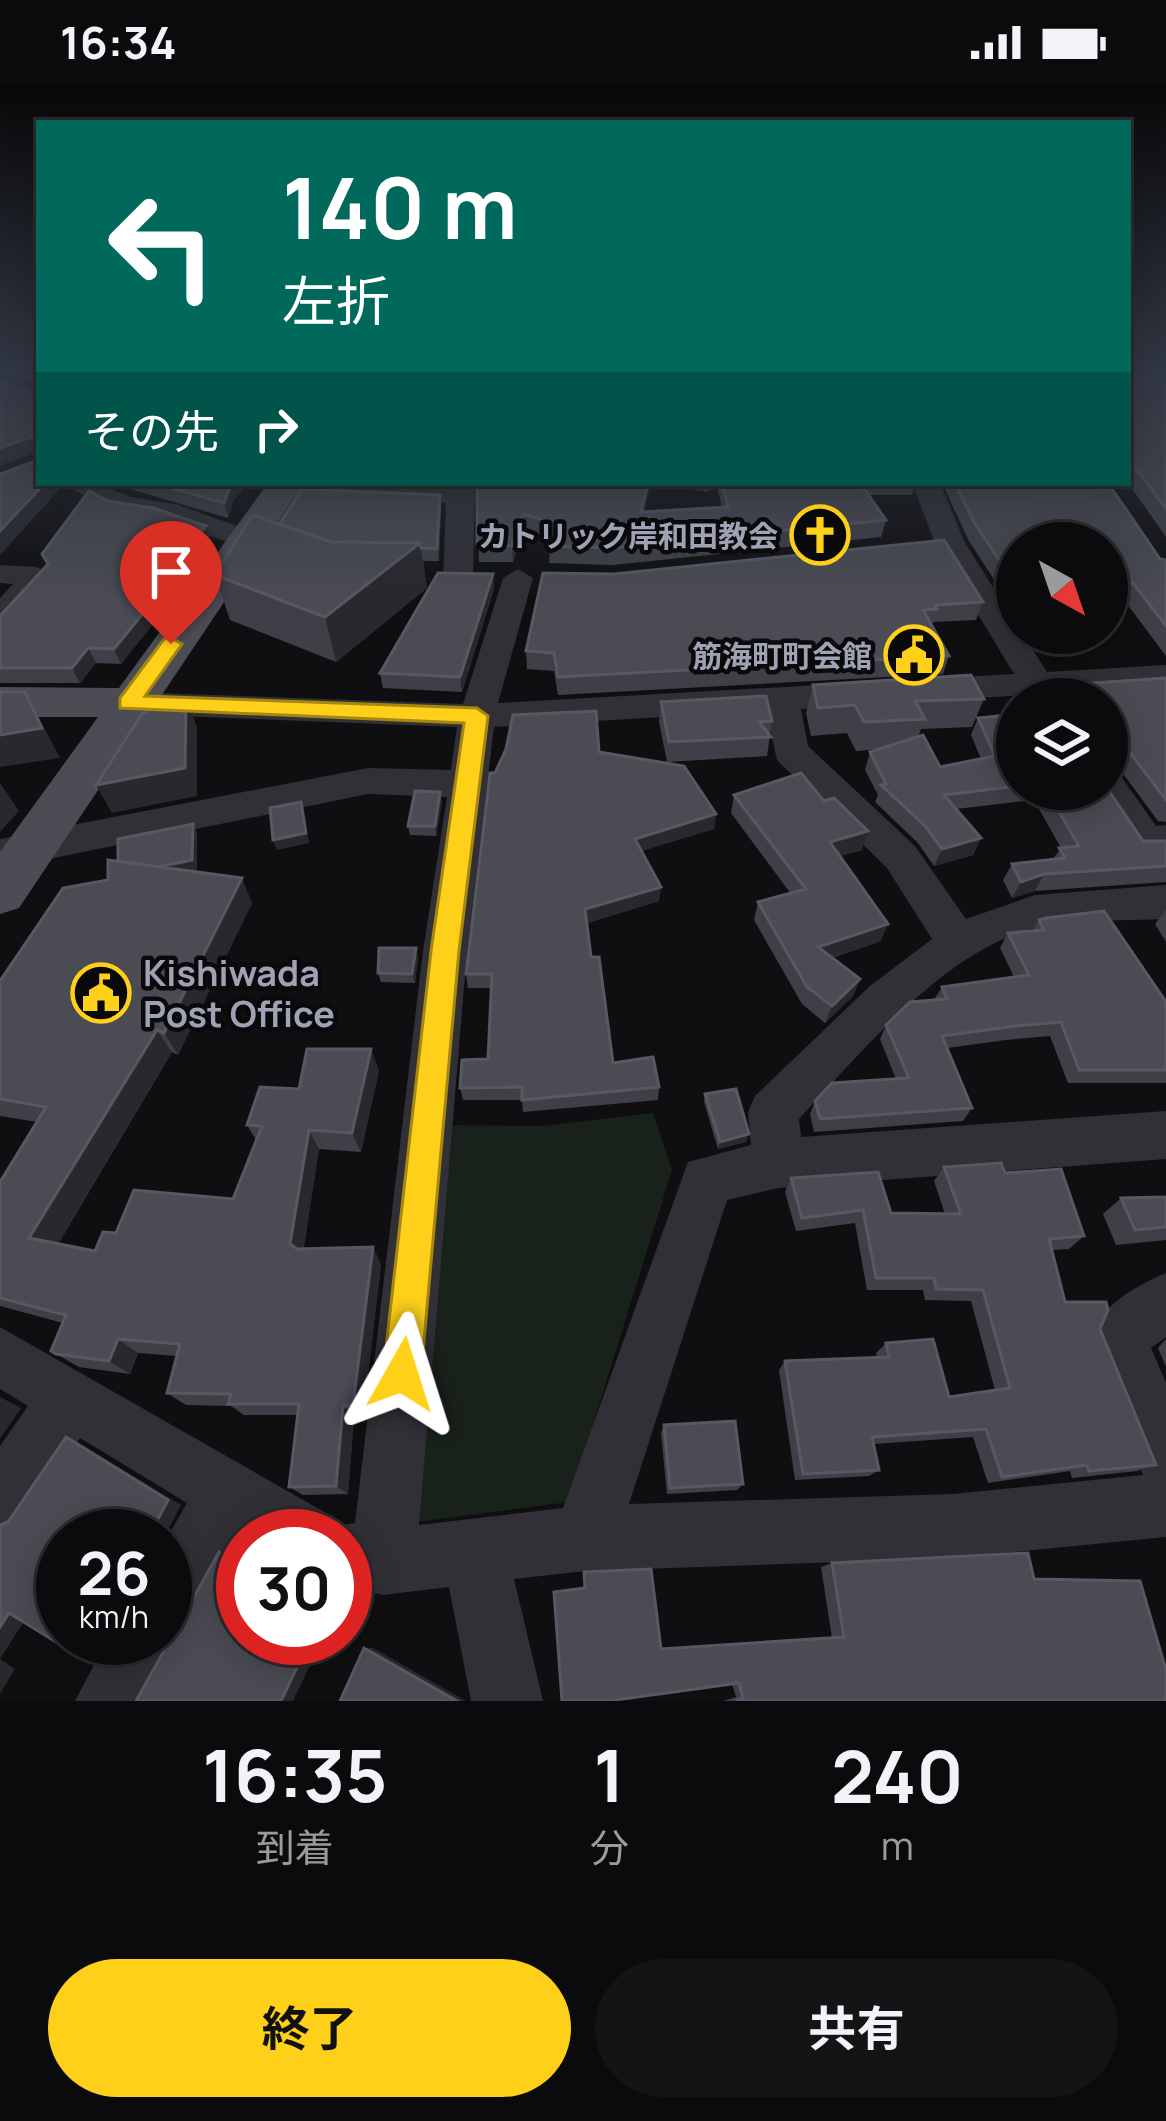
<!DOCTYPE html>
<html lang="ja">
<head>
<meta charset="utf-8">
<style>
  :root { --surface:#0b0b0d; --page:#141416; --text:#f1f3f6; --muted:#9a9b9d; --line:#2b2b2e; --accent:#ffd019 }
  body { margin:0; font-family:Manrope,"Noto Sans JP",sans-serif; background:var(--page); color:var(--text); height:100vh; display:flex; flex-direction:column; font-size:45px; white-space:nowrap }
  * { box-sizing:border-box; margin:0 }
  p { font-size:39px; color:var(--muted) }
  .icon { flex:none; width:66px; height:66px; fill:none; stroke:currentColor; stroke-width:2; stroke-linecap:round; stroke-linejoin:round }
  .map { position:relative; height:1617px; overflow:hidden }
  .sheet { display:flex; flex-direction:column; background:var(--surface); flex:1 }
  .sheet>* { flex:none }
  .hud { position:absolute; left:36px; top:36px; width:1095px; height:366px; border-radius:0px; box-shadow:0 6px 30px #0003,0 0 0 3px var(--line); background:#00695c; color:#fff; overflow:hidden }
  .needle { width:78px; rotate:140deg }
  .fabs { position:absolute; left:996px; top:438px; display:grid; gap:24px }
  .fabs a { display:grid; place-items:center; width:132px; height:132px; border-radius:50%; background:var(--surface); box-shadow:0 6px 30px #0003,0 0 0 3px var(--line); font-size:60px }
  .speed { position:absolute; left:36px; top:1425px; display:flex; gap:24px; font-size:60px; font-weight:700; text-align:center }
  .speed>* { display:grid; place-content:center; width:156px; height:156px; border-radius:50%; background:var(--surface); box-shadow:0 6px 30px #0003,0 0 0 3px var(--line); line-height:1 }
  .speed small { font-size:30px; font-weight:400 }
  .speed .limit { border:18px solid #d22; background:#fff; color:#111 }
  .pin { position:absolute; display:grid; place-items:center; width:102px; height:102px; color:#fff; margin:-123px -51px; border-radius:50% 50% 50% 0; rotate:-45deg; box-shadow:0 0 12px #0007 }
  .pin .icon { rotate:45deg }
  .me { position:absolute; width:132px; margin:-66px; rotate:6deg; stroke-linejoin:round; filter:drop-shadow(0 0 9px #0008) }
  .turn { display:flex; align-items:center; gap:42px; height:252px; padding:0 48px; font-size:54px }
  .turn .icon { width:156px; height:156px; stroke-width:2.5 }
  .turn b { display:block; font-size:84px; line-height:102px }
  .then { display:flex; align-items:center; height:114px; padding:0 48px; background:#0003; gap:24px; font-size:45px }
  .eta { display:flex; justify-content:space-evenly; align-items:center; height:204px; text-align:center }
  .eta b { font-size:72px; font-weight:700; line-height:84px }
  .primary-button { display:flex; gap:24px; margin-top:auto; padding:24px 48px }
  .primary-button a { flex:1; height:138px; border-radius:72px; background:var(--accent); color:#111; font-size:48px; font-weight:700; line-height:138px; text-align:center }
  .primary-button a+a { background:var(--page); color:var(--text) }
  .status { display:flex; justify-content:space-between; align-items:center; height:84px; padding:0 60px; background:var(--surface); direction:ltr }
  .status svg { height:33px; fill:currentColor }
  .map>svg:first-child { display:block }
  .green { fill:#19211b }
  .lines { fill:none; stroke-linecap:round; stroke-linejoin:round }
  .minor { fill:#303036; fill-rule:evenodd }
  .major { fill:#4c4c55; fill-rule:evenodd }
  .wall { fill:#3f4047 }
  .shaded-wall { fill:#28282d }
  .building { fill:#4a4b53; stroke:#575862; stroke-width:3 }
  .route { fill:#ffd019; stroke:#a68710; stroke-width:3 }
  .labels { text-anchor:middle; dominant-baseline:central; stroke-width:9; stroke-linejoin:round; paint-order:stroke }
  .far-poi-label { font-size:30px; font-weight:bold; fill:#9fa2b3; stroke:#0a0a0c; text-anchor:end }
  .poi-label { font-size:36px; font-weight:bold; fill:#9fa2b3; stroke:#0a0a0c; text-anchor:start }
</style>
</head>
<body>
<div class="status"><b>16:34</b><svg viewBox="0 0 49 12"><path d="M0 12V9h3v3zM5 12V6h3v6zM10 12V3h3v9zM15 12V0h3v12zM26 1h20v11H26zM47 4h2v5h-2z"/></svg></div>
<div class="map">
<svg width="1166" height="1617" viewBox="0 0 1166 1617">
  <rect width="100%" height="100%" fill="#0f0f11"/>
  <polygon class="green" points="653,1029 672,1086 569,1418 402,1440 442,1041 543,1042"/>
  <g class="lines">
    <g class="minor">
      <polygon points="60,399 97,399 131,413 175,420 293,462 297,468 293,474 271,474 160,434 115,427"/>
      <polygon points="272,399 475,399 473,494 458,503 443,494 446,419 282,412 272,410 268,404"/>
      <polygon points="685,399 720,399 721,400 707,408 689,405"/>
      <path d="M912,399H940L965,459L1017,541V549H1022L1047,588L1166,581V603L1061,609L1065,615H1029L1027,611L801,625L808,662L915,762L966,835L1035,811L1166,801V835C1123,837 1078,835 1036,844C946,864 859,971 799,1035L801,1053L1166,1027V1075L778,1104L727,1116L629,1420L953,1410L1143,1391L1088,1254C1101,1222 1135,1202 1166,1189V1253L1151,1264L1166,1299V1453L953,1474L585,1487L514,1495L543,1617H471L449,1503L383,1511L345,1503V1452L241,1451L189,1546L180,1550L171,1578L150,1617H75L108,1554H165V1457L187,1419L80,1354L23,1440L0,1449V1362L28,1322L0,1305V1243L326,1429L332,1443L355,1439L423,867L447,713L368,710L0,785V755L368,684L451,686L457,643L128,630L116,627L110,619L116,611L128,608L463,620L503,494L518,485L533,494L498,619L1014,590L935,459ZM766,627L777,676L887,784L932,855L870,902L755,1012L748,1028L751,1061L688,1078L563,1424L419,1441L467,867L494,643Z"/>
      <polygon points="0,481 37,483 52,492 11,540 0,543 0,514 13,500 0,499"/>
      <polygon points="1107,688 1120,691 1156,742 1166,741 1166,771 1132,769 1090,705 1107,705"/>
    </g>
    <polygon class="major" points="268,399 304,399 19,824 0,830 0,768 98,633 0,633 0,603 119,604"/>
  </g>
  <g class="wall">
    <polygon points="0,288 39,288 39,399 58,399 60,404 0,471 0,390 36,377 36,368 0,381 0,298 36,308 36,299"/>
    <polygon points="1128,288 1166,288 1166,453 1128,399"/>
    <polygon points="110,399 248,399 233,417 228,434"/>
    <polygon points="477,399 651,399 644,428 722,423 718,407 719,399 915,399 912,411 868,411 886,436 881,453 613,481 549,479 551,454 524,447 513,478 479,478"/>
    <polygon points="942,399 1108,399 1160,475 1166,476 1166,572 1124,516 1107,517 1107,459 1017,459 1017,531 969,457"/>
    <polygon points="108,417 206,442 211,457 168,505 172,516 121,580 96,579 80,599 0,599 0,532 47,481 42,470"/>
    <polygon points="441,423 439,477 423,477 427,504 336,578 230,536 215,491 279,440"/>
    <polygon points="543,489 983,518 976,536 933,538 932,541 949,572 943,590 558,611 554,587 527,585 526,567"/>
    <polygon points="493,490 494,505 462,608 383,604 380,589"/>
    <polygon points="1166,594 1166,738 1158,737 1121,687 1111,685 1107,693 1107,615 1070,615 1077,600"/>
    <polygon points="813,601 984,615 972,643 921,645 918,653 940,683 981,675 971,651 978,634 1017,630 1017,705 1107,704 1143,757 1166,757 1166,798 1035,807 1012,814 1003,796 1012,780 1052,776 1061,764 1034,716 956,725 981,754 973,771 934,782 918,759 875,718 878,711 865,686 870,668 880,665 856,667 847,649 811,652 806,629"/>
    <polygon points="661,618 772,637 767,672 667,678 659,638"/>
    <polygon points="495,689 716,730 714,745 641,767 659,817 587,839 591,873 613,979 659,1003 658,1016 523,1028 522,1016 463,1016 460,1004 488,975 492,904 468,904 466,890"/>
    <polygon points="734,711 862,766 840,772 881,857 832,874 860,895 853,912 825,939 802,920 754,836 758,818 791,810 731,729"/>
    <polygon points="442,717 436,752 410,751 408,742"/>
    <polygon points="193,740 197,749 197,785 188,787 252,819 178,971 172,968 58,1160 95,1167 116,1149 233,1115 256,1056 247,1041 299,1005 379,986 361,1068 319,1065 303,1165 381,1180 363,1333 354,1333 348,1410 303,1411 289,1403 298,1331 244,1331 231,1322 186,1321 167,1309 177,1272 138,1269 130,1290 79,1283 51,1267 63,1239 0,1222 0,1098 37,1038 0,1032 0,897 108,796 118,777"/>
    <polygon points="1166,826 1166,858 1155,840"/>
    <polygon points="1039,836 1166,918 1166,999 1068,999 1050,952 1006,956 947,964 972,1024 963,1037 814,1048 810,1030 815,1017 896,995 880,955 886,941 934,916 942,903 1014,893 1000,864 1008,849 1032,847"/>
    <polygon points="418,873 415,899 381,898 378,889"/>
    <polygon points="705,1010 746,1058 718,1065 704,1018"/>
    <polygon points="944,1083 1005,1089 1084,1152 1069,1165 1052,1166 1065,1218 1100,1245 1156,1381 1137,1387 1072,1394 1070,1387 988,1399 973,1353 874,1360 879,1386 869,1392 795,1396 779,1286 785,1277 877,1273 876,1269 886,1259 949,1313 995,1306 971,1217 925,1216 923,1206 867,1206 855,1139 796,1147 785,1108 791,1094 891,1129 945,1130 934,1097"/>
    <polygon points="1166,1113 1166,1156 1116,1161 1103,1130 1121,1114"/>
    <polygon points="1166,1255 1166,1283 1158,1264"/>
    <polygon points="664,1341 743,1400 737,1406 667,1410 661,1349"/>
    <polygon points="832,1479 1034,1495 1166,1617 723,1617 736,1613 732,1600 661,1565 832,1554 821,1483"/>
  </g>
  <g class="shaded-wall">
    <polygon points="31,353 38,368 0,381 0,364"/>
    <polygon points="45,399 58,399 60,404 0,471 0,447"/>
    <polygon points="232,399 248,399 233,417 228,434 224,419"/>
    <polygon points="648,399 651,399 640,445 641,428"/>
    <polygon points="440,411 441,423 439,477 437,465"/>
    <polygon points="523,430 524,447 513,478 512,462"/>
    <polygon points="206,442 211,457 168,505 172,516 121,580 114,565 156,496"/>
    <polygon points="420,459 427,504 336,578 325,533"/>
    <polygon points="493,490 494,505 462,608 460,593"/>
    <polygon points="88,564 96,579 80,599 72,584"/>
    <polygon points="25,608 60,674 0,683 0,651"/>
    <polygon points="186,615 197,643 197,712 112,729 96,701"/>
    <polygon points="0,699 19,727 0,748"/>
    <polygon points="440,708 442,717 436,752 435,742"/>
    <polygon points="301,718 309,759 277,766 273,756"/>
    <polygon points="716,730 714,745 634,769 635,755"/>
    <polygon points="193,740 197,749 197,785 123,800 117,791"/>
    <polygon points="868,747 862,766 824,776 830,758"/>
    <polygon points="981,754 973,771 934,782 942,765"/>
    <polygon points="1044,790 1035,807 1012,814 1021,798"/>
    <polygon points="242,794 252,819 178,971 164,949"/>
    <polygon points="661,803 659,817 585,839 585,825"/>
    <polygon points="888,840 881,857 812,880 818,863"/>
    <polygon points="416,864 418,873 415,899 412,890"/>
    <polygon points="860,895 853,912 825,939 832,922"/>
    <polygon points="157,946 172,968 51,1171 29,1154"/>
    <polygon points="371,965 379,986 361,1068 352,1049"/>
    <polygon points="309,1046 319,1065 302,1177 290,1160"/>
    <polygon points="749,1050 746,1058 718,1065 720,1058"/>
    <polygon points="373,1163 381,1180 363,1333 353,1321"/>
    <polygon points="118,1255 138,1269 130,1290 109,1277"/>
    <polygon points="0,1313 21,1324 0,1355"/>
    <polygon points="343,1322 354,1333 348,1410 336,1402"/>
    <polygon points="66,1353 81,1360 181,1421 165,1452 149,1452"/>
    <polygon points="9,1529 28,1531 0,1575 0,1543"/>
    <polygon points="86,1554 103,1554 94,1571 77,1571"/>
    <polygon points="311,1554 323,1554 293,1617 281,1617"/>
    <polygon points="364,1564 373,1564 466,1617 457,1617"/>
    <polygon points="0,1575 15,1585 0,1610"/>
  </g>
  <g class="building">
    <polygon points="37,288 39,288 39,399 45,399 0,447 0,390 36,377 37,358 31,353 0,364 0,298 36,308"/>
    <polygon points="1128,288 1166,288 1166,425 1133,380 1128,380"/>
    <polygon points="153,399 232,399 224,419"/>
    <polygon points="477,399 648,399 641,428 728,423 722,399 860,399 886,436 613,464 549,462 554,439 523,430 512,462 477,461"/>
    <polygon points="955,399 1108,399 1160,475 1166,476 1166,542 1133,499 1107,500 1107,459 1017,459 1017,503 975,440"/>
    <polygon points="302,405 440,411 437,465 421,464 420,459 331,458 279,440"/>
    <polygon points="89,407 108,417 153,424 206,442 156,496 166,501 114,565 88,564 72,584 0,584 0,532 48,480 42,470"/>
    <polygon points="252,431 331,458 420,459 325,533 215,491"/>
    <polygon points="944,456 983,518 935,521 937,525 923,526 949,572 558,593 554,569 526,567 543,489 614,490"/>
    <polygon points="438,489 493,490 460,593 380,589"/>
    <polygon points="971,591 984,615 915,617 925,635 864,638 855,621 818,624 813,601"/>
    <polygon points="1166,594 1166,716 1131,670 1114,667 1113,684 1107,685 1107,615 1085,615 1077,600"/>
    <polygon points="0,608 25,608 42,644 0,651"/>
    <polygon points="766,612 772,637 759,638 771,653 669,658 661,618"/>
    <polygon points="186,615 185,684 96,701 142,630 165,618"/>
    <polygon points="596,627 599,668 684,682 716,730 635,755 661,803 585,825 591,873 599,873 613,979 653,973 659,1003 522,1016 522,1003 460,1004 462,976 488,975 492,890 466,890 490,689 495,689 506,665 513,631"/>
    <polygon points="1017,630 1017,702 944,711 981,754 942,765 925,742 881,701 886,700 870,668 923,651 940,683 995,672 978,634"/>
    <polygon points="801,689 824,717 834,714 868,747 830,758 888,840 818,863 860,895 832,922 807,903 758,818 806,805 734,711"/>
    <polygon points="1107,704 1143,757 1166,757 1166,782 1044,790 1021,798 1012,780 1065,774 1059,764 1079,762 1046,705"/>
    <polygon points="415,707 440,708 435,742 408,742"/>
    <polygon points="301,718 306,749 273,756 270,724"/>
    <polygon points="193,740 192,776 158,783 118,777 118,755"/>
    <polygon points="108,776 242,794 164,949 157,946 29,1154 95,1167 103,1148 116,1149 134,1106 233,1115 262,1042 247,1041 260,1003 299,1005 307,965 371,965 352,1049 309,1046 290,1160 297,1165 373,1163 353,1321 343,1322 336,1402 289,1403 299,1320 228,1320 231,1310 167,1309 180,1260 118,1255 109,1277 56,1270 51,1267 66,1231 0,1214 0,1098 46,1023 0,1015 0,897 63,804 108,796"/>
    <polygon points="1104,827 1166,918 1166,986 1079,986 1061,938 1015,942 942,952 972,1024 820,1035 815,1017 832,999 909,994 886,941 910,918 947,915 942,903 1029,891 1008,849 1044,846 1039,836 1046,834"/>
    <polygon points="379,864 416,864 412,890 378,889"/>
    <polygon points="736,1005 749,1050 720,1058 705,1010"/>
    <polygon points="1001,1079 1005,1089 1061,1085 1084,1152 1049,1155 1065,1218 1106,1218 1108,1226 1100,1245 1156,1381 1089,1387 1087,1381 1002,1393 986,1345 872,1353 879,1386 803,1390 785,1277 889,1273 886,1259 933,1255 949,1313 1010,1304 983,1206 936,1205 934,1194 876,1194 863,1126 802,1134 791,1094 878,1088 891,1129 961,1130 944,1083"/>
    <polygon points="1166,1113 1166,1143 1135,1146 1121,1114"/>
    <polygon points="735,1337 743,1400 670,1404 664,1341"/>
    <polygon points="66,1353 168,1416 149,1452 63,1452 63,1554 86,1554 77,1571 9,1529 0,1543 0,1441 8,1438"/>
    <polygon points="219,1468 243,1481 243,1554 311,1554 281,1617 136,1617"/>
    <polygon points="1028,1469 1034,1495 1140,1497 1166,1586 1166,1617 736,1617 743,1614 739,1599 608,1617 562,1617 554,1508 585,1504 584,1488 651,1485 661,1565 844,1553 832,1479"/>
    <polygon points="364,1564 457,1617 340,1617"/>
  </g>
  <linearGradient id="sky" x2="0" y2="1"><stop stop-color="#080809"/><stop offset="0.56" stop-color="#313743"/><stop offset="1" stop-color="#313743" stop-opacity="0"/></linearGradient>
  <rect width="1166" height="514" fill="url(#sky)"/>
  <polygon class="route" points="171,554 182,560 145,612 477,624 488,632 459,867 421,1290 416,1304 402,1309 388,1304 383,1290 431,867 464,639 120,624 120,614 164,555"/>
  <defs>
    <g id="church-ring" transform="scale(3)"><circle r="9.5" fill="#0a0a0c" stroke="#ffd019" stroke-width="1.5"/><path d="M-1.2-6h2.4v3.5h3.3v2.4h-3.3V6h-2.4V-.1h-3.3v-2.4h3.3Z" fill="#ffd019"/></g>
    <g id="civic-ring" transform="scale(3)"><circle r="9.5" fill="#0a0a0c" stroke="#ffd019" stroke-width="1.5"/><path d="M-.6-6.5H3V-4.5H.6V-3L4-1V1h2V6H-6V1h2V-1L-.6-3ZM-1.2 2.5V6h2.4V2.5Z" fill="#ffd019"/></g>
  </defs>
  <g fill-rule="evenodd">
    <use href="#church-ring" x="820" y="451"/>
    <use href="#civic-ring" x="914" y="571"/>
    <use href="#civic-ring" x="101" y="909"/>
  </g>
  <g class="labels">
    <g class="far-poi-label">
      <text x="778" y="451">カトリック岸和田教会</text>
      <text x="872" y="571">筋海町町会館</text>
    </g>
    <g class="poi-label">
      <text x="143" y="888">Kishiwada<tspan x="143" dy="41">Post Office</tspan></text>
    </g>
  </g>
</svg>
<div class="fabs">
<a><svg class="needle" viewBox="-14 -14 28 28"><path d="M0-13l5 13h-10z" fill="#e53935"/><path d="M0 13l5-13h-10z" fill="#9a9b9d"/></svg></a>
<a><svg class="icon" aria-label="layers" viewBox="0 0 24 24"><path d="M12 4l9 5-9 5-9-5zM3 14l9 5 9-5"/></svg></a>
</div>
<div class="speed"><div>26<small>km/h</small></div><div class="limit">30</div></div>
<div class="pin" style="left:171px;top:560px;background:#d93025"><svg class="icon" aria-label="arrive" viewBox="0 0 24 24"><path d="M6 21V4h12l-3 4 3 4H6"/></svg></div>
<svg class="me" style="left:402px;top:1290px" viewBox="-20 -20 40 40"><path d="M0-17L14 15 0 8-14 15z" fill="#ffd019" stroke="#fff" stroke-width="4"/></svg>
<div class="hud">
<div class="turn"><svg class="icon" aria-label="left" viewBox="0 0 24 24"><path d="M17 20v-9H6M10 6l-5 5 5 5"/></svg><div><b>140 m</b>左折</div></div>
<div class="then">その先<svg class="icon" aria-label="right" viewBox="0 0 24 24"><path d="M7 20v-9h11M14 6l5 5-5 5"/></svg></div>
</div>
</div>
<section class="sheet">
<div class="eta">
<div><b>16:35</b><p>到着</p></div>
<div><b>1</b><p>分</p></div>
<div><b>240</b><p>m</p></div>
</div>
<div class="primary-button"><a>終了</a><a>共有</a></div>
</section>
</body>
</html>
